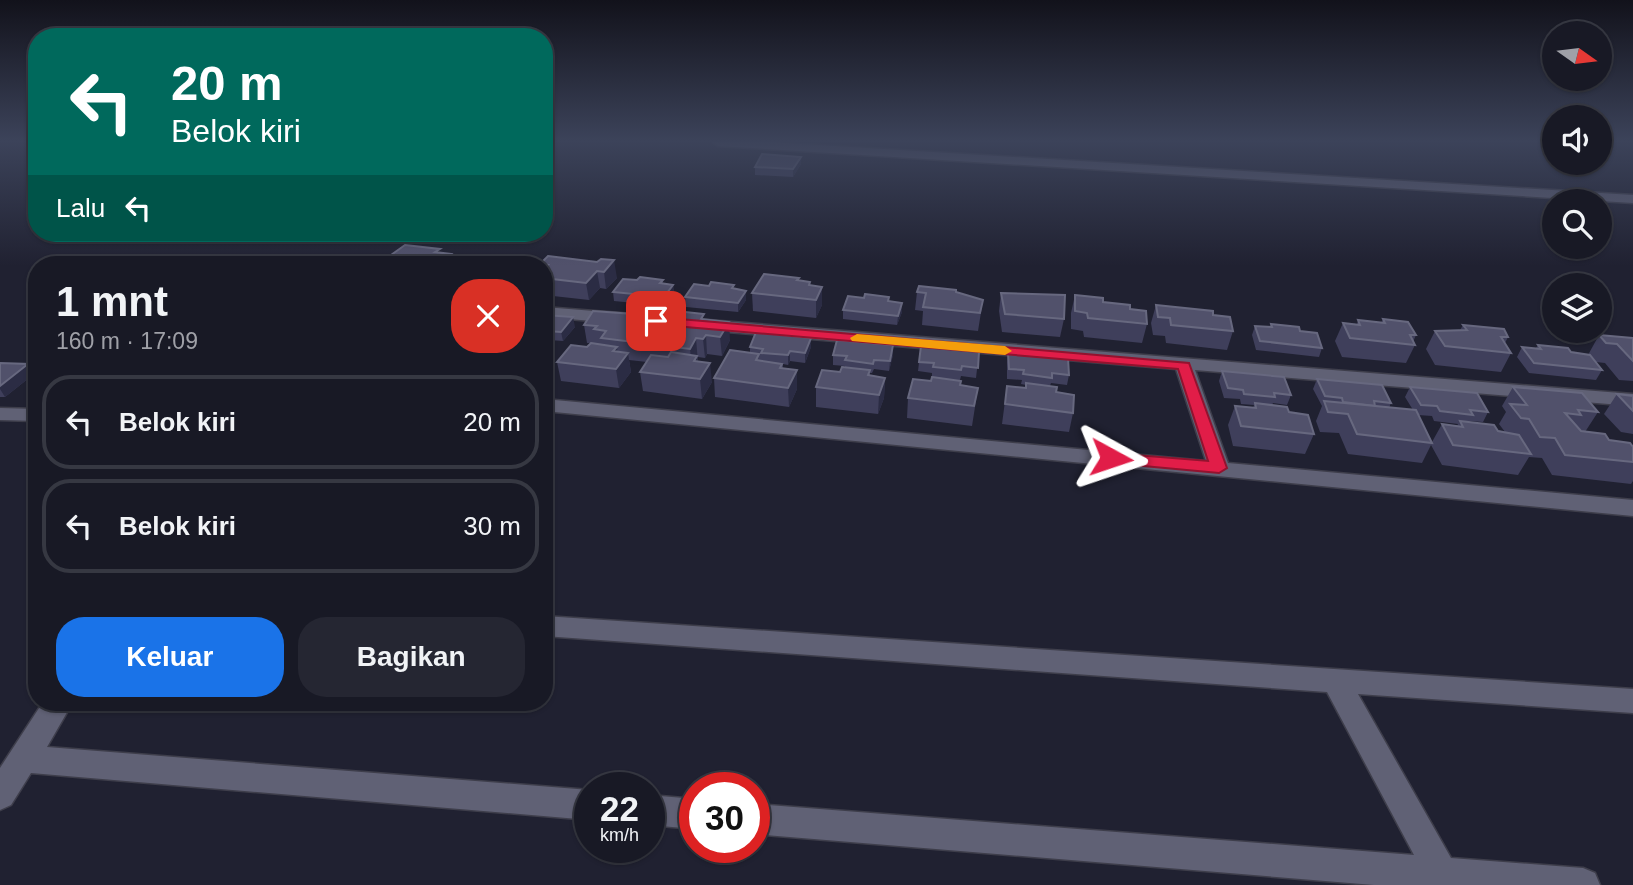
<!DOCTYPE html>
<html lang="id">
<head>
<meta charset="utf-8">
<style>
  :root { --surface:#181925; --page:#252632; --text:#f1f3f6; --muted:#9fa0a7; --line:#363842; --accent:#1a73e8 }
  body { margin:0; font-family:Helvetica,sans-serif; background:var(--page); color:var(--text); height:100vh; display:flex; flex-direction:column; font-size:26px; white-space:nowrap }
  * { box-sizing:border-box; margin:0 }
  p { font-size:23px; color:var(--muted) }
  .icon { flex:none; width:38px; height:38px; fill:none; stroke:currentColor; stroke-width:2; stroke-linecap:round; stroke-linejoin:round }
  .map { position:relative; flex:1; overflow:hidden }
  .details { position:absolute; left:28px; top:256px; width:525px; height:455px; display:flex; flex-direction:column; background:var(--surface); border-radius:28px; box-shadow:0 2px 5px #0004,0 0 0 2px var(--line) }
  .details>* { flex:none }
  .guide { position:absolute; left:28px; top:28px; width:525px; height:214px; border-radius:28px; box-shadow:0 2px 5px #0004,0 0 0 2px var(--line); background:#00695c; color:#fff; overflow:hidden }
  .needle { width:46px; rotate:104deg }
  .buttons { position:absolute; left:1542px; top:21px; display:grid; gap:14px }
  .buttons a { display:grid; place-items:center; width:70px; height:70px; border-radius:50%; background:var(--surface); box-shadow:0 2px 5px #0004,0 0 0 2px var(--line); font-size:35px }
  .speed { position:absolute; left:574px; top:772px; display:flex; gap:14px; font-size:35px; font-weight:700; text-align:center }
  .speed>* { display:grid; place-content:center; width:91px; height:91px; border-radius:50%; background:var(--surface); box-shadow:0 2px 5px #0004,0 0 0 2px var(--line); line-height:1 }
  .speed small { font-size:18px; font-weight:400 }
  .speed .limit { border:10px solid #d22; background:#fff; color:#111 }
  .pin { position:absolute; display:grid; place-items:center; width:60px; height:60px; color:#fff; margin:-30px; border-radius:14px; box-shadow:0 4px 10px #0006 }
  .me { position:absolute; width:77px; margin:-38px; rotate:95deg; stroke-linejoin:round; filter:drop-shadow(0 0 5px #0008) }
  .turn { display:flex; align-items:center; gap:24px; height:147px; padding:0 28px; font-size:32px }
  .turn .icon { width:91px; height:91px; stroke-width:2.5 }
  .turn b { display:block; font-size:49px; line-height:60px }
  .then { display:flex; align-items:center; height:66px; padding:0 28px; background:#0003; gap:14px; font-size:26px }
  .round { display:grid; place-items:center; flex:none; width:74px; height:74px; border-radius:28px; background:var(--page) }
  .headline { display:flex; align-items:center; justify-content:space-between; height:119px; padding:0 28px }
  h1 { font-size:42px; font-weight:600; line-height:52px }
  .action { display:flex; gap:14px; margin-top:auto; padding:14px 28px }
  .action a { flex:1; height:80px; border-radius:28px; background:var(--accent); color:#fff; font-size:28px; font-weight:600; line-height:80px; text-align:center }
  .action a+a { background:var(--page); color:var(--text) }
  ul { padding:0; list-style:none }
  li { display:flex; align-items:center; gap:21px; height:94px; margin:0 14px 10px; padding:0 14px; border:4px solid var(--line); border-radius:28px }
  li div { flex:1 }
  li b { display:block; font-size:26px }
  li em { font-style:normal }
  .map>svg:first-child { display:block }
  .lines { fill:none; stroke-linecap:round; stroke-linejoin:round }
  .street-casing { stroke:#3e3e4b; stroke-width:3 }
  .street { fill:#606175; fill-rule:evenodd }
  .wall { fill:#3f3f5b; fill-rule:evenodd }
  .shaded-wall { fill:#2b2c44 }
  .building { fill:#51516b; stroke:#67687f; stroke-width:2 }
  .route { fill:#e11d48; stroke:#92132f; stroke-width:2 }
  .slow { fill:#f59e0b }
</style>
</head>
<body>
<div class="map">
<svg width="1633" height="885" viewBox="0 0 1633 885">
  <rect width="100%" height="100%" fill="#202131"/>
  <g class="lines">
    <g class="street-casing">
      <g id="street">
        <polygon points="712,142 770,142 1633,195 1633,203 718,146"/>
        <polygon points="544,307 1633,394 1633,406 1195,370 1228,463 1633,500 1633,516 544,411 544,399 1206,461 1176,369 544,317"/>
        <polygon points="0,408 37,409 37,421 0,420"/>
        <polygon points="544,616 1633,689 1633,713 1358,694 1451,858 1583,868 1595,873 1600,885 1374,885 754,834 754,804 1414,855 1327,692 544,636"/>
        <polygon points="43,702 73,702 47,747 590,790 590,820 31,773 11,805 0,810 0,768"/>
        <polygon points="649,795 695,799 695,829 649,825"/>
      </g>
    </g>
    <use href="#street" class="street"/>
  </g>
  <g class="wall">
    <polygon points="801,164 793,177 755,175 755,167"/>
    <polygon points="441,252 452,257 458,259 460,264 394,264 391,255"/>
    <polygon points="597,262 617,278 606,289 600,288 589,300 544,295 544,264"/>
    <polygon points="637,280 663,280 663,284 673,285 674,294 665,306 614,301 613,292"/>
    <polygon points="811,285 822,305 816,318 753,311 752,293"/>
    <polygon points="735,289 746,291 746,300 738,312 686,307 685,297"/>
    <polygon points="917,292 956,293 983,300 978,331 922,325 923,311 915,310"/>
    <polygon points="1001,293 1064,319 1060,337 1002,332 999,311"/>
    <polygon points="1075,295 1130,309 1147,324 1142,343 1084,337 1083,331 1071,329 1071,313"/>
    <polygon points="889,297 889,301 902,303 902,312 897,325 843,319 843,310 864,298"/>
    <polygon points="1156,305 1213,315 1233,331 1227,350 1166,343 1165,336 1153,335 1151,323"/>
    <polygon points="544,315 575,327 563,341 549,340 546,343 544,343"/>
    <polygon points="647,315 647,320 658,322 704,320 730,340 722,356 707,354 705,358 698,357 698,361 712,382 702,399 643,391 640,372 647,362 629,360 631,372 619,388 561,381 557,362 587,347 591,343 587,343 584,325"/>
    <polygon points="1383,319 1416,335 1413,342 1415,345 1406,363 1342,357 1335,341 1343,323 1357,324 1358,320 1381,323"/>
    <polygon points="1271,324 1300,331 1322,348 1319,357 1256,350 1252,335 1255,326 1270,327"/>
    <polygon points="1463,325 1508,337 1505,343 1511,353 1501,372 1435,365 1426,349 1435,331 1460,330"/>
    <polygon points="1599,335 1633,338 1633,381 1619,380 1605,363 1596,362 1602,370 1596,380 1529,373 1517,357 1522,347 1536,348 1538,345 1571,352 1588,355"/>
    <polygon points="811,338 811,347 805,363 790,361 788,365 783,364 783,368 797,370 797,389 789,407 715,397 714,378 750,353 750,347"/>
    <polygon points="893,345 893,355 889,371 874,369 872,373 870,373 870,376 885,378 884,398 878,414 816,407 816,387 840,372 845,367 845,366 833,365 833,355"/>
    <polygon points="921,346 979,352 976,378 961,376 960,380 960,385 978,388 972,426 907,418 908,398 931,381 932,377 932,373 918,371"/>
    <polygon points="1008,353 1069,375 1067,385 1051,383 1050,386 1073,413 1069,432 1002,424 1007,386 1026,388 1026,385 1021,384 1022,380 1007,379 1007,362"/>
    <polygon points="0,363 34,374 5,397 0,397"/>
    <polygon points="1222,371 1291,395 1287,405 1273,403 1272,405 1289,412 1314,434 1305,454 1233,446 1228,425 1235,406 1253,408 1254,405 1241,404 1240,399 1224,398 1219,381"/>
    <path d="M1317,379L1391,403L1389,408L1413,410L1405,397L1410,387L1488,412L1483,422L1469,421V422L1505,432L1499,424L1506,412L1502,406L1513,387L1598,412L1585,432L1633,447V481L1631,484L1552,475L1542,458L1529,457L1518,475L1442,465L1431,445L1422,463L1348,454L1339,433L1320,432L1316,421L1322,406L1313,389ZM1418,415L1432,416L1434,421L1458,424L1457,426L1442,424L1432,442Z"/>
    <polygon points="1617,394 1633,396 1633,434 1621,432 1604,414"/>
  </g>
  <g class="shaded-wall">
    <polygon points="801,157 801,164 793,177 793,169"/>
    <polygon points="451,254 453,263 458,259 460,264 449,264 447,257"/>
    <polygon points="614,260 617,278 606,289 604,272"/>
    <polygon points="597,271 600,288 589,300 586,283"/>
    <polygon points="673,285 674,294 665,306 664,297"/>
    <polygon points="822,287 822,305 816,318 816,300"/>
    <polygon points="746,291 746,300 738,312 738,303"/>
    <polygon points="902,303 902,312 897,325 898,316"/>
    <polygon points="573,317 575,327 563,341 561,332"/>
    <polygon points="729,322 730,340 722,356 720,337"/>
    <polygon points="547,331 549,340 546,343 544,334"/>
    <polygon points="706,335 707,354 705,358 703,339"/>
    <polygon points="696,338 699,375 696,380 695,363 692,368 690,349"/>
    <polygon points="811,338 811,347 805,363 805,353"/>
    <polygon points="893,345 893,355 889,371 890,361"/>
    <polygon points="617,347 619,364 628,353 631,372 619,388 613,351"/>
    <polygon points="790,351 790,361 788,365 788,355"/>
    <polygon points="710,363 712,382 702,399 700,379"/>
    <polygon points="28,364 34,374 5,397 0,389 0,386"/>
    <polygon points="797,370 797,389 789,407 788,388"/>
    <polygon points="885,378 884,398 878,414 879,395"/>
  </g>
  <g class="building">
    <polygon points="762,154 801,157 793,169 755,167"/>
    <polygon points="405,245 440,249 435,252 451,254 447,257 458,259 451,264 398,264 408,257 391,255"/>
    <polygon points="548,256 597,262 601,259 614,260 604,272 597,271 586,283 544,278 544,269 548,265 540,264"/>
    <polygon points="764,274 799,278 797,280 810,282 809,285 822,287 816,300 752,293"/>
    <polygon points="640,277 663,280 660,283 673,285 664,297 613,292 623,279 637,280"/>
    <polygon points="711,282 734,285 732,288 746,291 738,303 685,297 694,284 709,286"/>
    <polygon points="919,286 956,290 956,292 983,300 980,313 923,307 926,293 917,292"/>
    <polygon points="1001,293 1065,295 1064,319 1005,314"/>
    <polygon points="865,294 889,297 888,301 902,303 898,316 843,310 848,296 864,298"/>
    <polygon points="1075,295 1103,298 1103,302 1130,305 1130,309 1146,311 1147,324 1088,318 1087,313 1075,311"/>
    <polygon points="1156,305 1213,311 1213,315 1230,317 1233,331 1171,325 1170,318 1158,317"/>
    <polygon points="667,310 704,314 701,319 729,322 720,337 706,335 703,339 696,338 690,349 601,338 606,331 594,329 597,326 584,325 593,311 647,315 644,320 658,322"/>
    <polygon points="544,315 573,317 561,332 547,331 544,334"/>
    <polygon points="1383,319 1408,322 1416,335 1410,335 1415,345 1350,338 1343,323 1360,325 1358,320 1385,323"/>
    <polygon points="1271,324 1299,327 1300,331 1317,333 1322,348 1260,341 1255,326 1272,327"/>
    <polygon points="1463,325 1504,329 1508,337 1501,337 1511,353 1445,346 1435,331 1467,330"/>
    <polygon points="756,332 811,338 805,353 790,351 788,355 761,353 763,349 750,347"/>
    <polygon points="1599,335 1633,338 1633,361 1617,344 1606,343"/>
    <polygon points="837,340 893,345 890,361 874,360 873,364 845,360 847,356 833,355"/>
    <polygon points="591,343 617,347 613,351 628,353 616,369 557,362 571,345 587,347"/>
    <polygon points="1538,345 1568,348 1571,352 1590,355 1602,370 1534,363 1522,347 1541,349"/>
    <polygon points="921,346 979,352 978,368 962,366 961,370 933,367 934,363 919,362"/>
    <polygon points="730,350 759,354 756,360 782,364 780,368 797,370 788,388 714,378"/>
    <polygon points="671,352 697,356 694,361 710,363 700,379 640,372 651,355 668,357"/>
    <polygon points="1008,353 1068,358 1069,375 1052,373 1052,378 1023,374 1024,370 1009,369"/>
    <polygon points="0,363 28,364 0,386"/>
    <polygon points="842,367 870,370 868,375 885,378 879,395 816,387 822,370 840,372"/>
    <polygon points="1222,371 1284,377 1291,395 1274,393 1275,397 1244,394 1243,390 1228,388"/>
    <polygon points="932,377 961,381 960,385 978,388 974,406 908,398 913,379 931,381"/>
    <polygon points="1317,379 1382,385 1391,403 1374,401 1375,406 1343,402 1342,398 1325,396"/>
    <polygon points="1026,383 1057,387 1056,392 1074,395 1073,413 1005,404 1007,386 1026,388"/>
    <polygon points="1410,387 1477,393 1488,412 1470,410 1473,415 1440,411 1437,406 1421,405"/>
    <polygon points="1513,387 1582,393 1598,412 1578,410 1581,415 1565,413 1581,431 1605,434 1609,440 1630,443 1633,447 1633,462 1565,455 1555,438 1540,437 1529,419 1521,418 1510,404 1527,405"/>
    <polygon points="1617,394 1633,396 1633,411"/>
    <polygon points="1324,401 1416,410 1432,443 1357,434 1348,414 1328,412"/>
    <polygon points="1255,403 1287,407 1289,412 1308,415 1314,434 1241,426 1235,406 1256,408"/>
    <polygon points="1460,421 1494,425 1498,431 1519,435 1531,454 1453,445 1442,424 1463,427"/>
  </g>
  <linearGradient id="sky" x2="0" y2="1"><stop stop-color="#12121b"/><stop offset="0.53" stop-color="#3c435a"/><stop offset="1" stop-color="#3c435a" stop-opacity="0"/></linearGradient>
  <rect width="1633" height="266" fill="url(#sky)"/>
  <polygon class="route" points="656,317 1189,363 1227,468 1219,473 1111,463 1103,458 1111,453 1208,461 1178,369 651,324 651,319"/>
  <polygon class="slow" points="857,334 1005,346 1012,351 1005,355 852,341 850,338"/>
</svg>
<div class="buttons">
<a><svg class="needle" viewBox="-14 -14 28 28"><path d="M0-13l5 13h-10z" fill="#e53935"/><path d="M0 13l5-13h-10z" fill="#9fa0a7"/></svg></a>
<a><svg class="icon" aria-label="sound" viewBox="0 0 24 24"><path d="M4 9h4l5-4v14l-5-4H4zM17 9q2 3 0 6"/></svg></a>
<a><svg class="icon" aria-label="search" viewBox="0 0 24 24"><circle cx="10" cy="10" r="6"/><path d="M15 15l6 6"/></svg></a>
<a><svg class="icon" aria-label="layers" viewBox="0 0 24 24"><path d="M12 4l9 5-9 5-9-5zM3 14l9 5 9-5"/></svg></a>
</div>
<div class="speed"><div>22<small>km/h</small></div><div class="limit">30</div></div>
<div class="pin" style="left:656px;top:321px;background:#d93025"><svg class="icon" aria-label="arrive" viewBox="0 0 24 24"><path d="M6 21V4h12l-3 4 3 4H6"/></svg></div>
<svg class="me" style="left:1111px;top:458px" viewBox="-20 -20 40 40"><path d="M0-17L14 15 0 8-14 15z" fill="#e11d48" stroke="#fff" stroke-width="4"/></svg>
<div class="guide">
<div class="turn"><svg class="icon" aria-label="left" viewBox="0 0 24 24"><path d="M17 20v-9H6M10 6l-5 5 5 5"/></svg><div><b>20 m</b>Belok kiri</div></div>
<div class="then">Lalu<svg class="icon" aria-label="left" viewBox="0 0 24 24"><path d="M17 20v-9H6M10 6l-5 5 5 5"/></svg></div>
</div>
<section class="details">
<div class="headline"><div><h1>1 mnt</h1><p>160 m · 17:09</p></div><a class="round" style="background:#d93025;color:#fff"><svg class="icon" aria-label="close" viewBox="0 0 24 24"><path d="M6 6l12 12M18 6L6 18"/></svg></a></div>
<ul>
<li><svg class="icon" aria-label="left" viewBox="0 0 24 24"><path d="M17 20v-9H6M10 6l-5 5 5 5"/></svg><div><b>Belok kiri</b></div><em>20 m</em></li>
<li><svg class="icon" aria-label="left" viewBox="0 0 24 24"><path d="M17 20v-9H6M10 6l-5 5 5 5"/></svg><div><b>Belok kiri</b></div><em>30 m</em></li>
</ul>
<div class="action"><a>Keluar</a><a>Bagikan</a></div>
</section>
</div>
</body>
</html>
